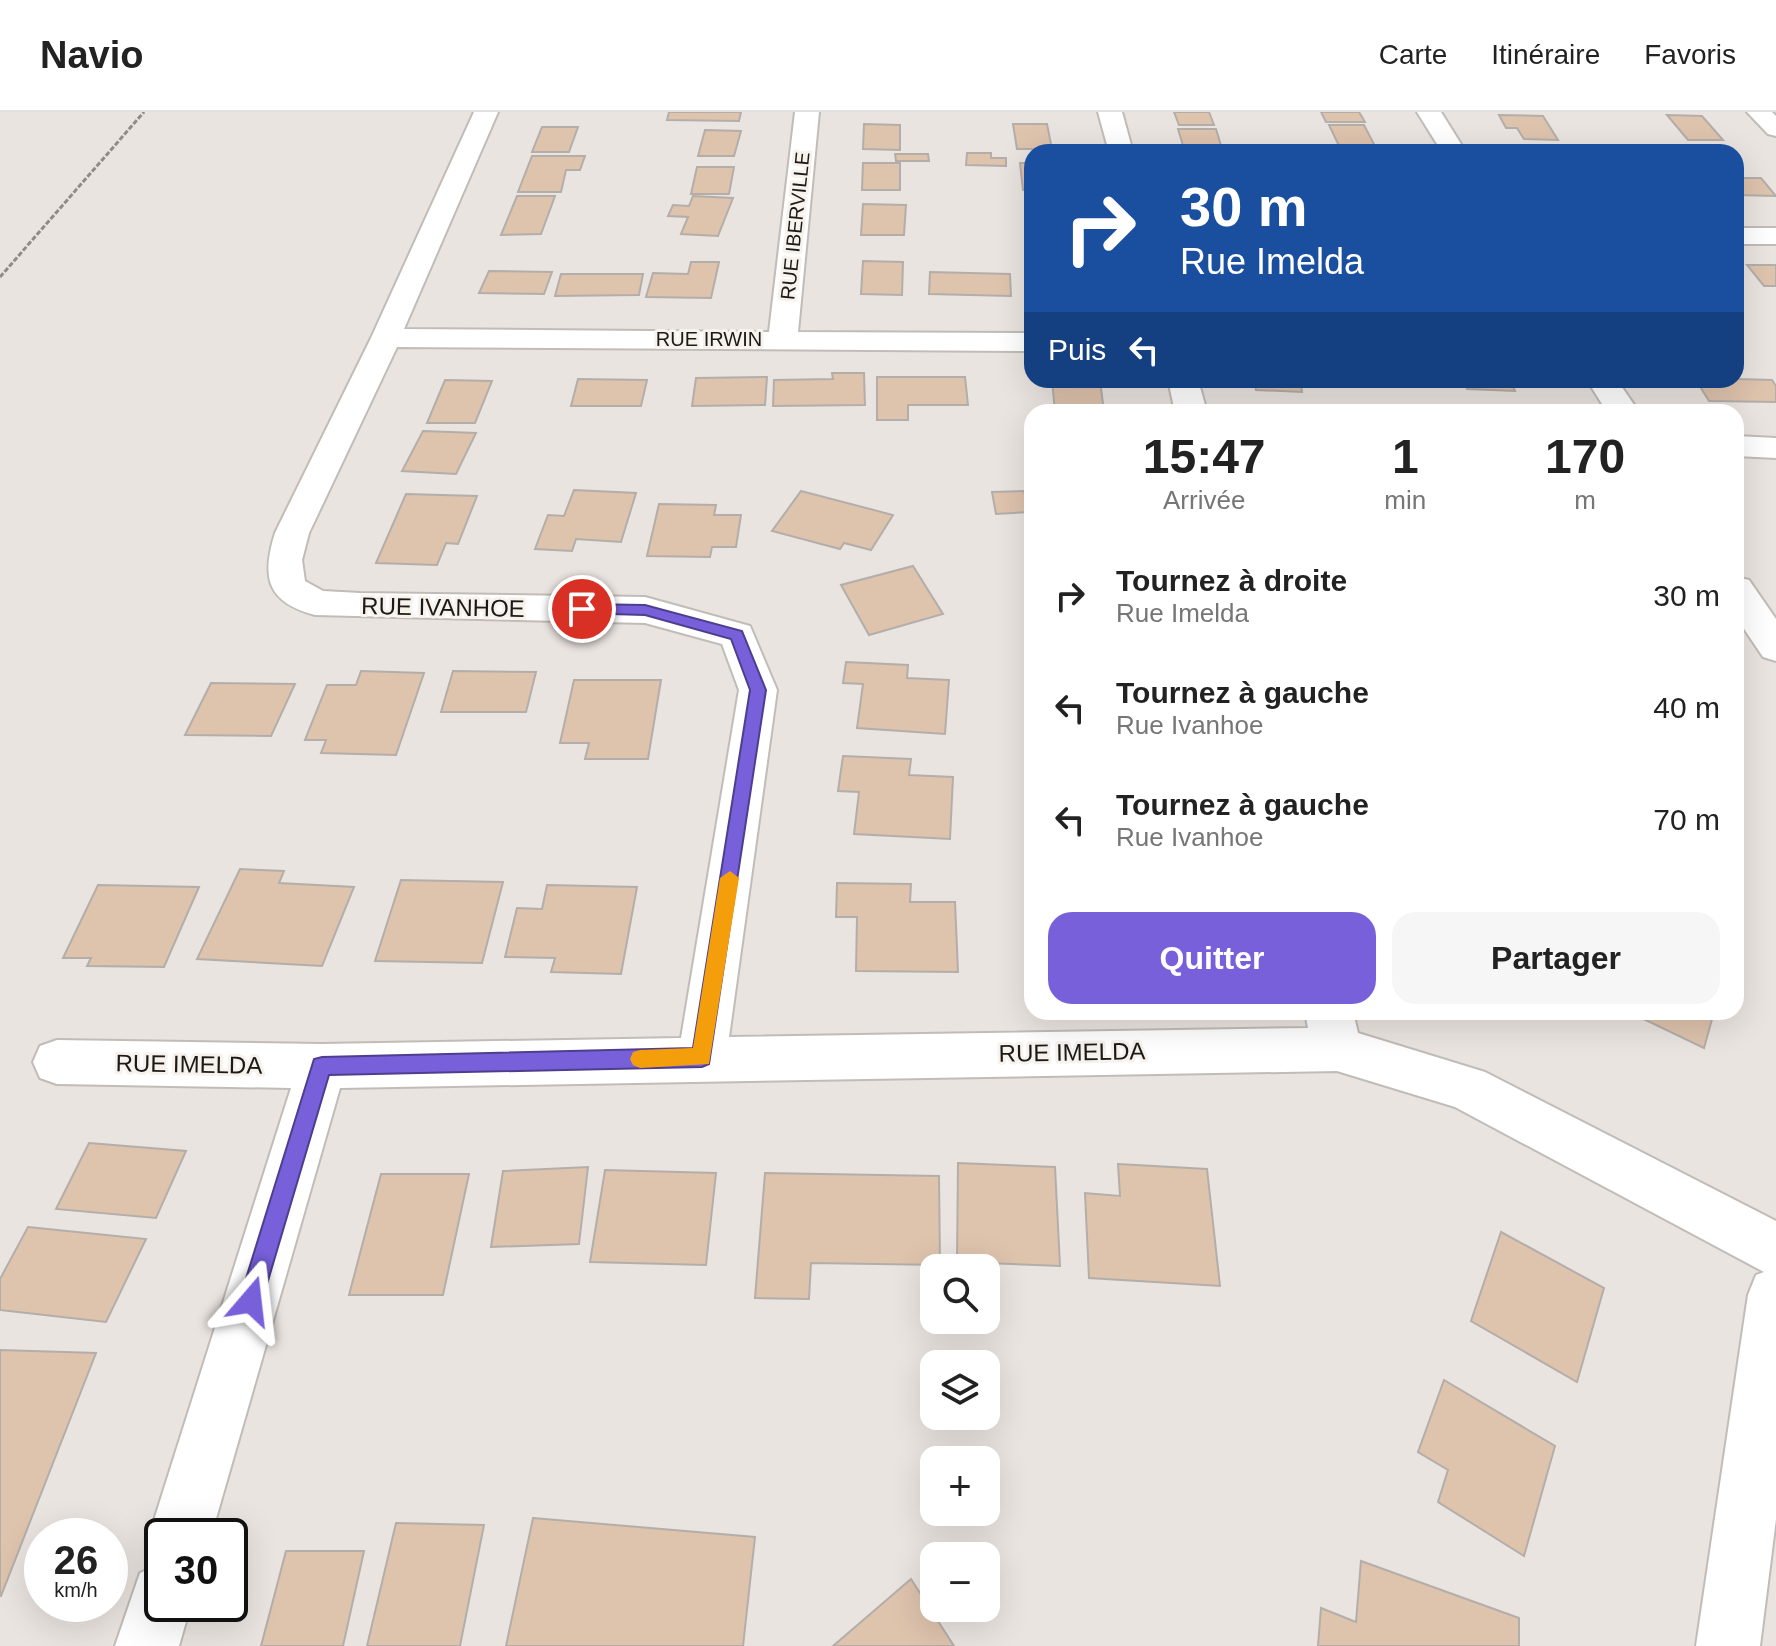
<!DOCTYPE html>
<html lang="fr">
<head>
<meta charset="utf-8">
<style>
  :root { --surface:#fff; --page:#f6f6f6; --text:#222; --muted:#767676; --line:#e0e0e0; --accent:#7860da }
  body { margin:0; font-family:Arial,sans-serif; background:var(--page); color:var(--text); height:100vh; display:flex; flex-direction:column; font-size:30px; white-space:nowrap }
  * { box-sizing:border-box; margin:0 }
  p { font-size:26px; color:var(--muted) }
  .icon { flex:none; width:44px; height:44px; fill:none; stroke:currentColor; stroke-width:2; stroke-linecap:round; stroke-linejoin:round }
  .map { position:relative; flex:1; overflow:hidden }
  .drawer { position:absolute; left:1024px; top:292px; width:720px; height:616px; display:flex; flex-direction:column; background:var(--surface); border-radius:24px; box-shadow:0 8px 32px #0002 }
  .drawer>* { flex:none }
  .banner { position:absolute; left:1024px; top:32px; width:720px; height:244px; border-radius:24px; box-shadow:0 8px 32px #0002; background:#1a4fa0; color:#fff; overflow:hidden }
  .buttons { position:absolute; left:920px; top:1142px; display:grid; gap:16px }
  .buttons a { display:grid; place-items:center; width:80px; height:80px; border-radius:16px; background:var(--surface); box-shadow:0 8px 32px #0002; font-size:40px }
  .speed { position:absolute; left:24px; top:1406px; display:flex; gap:16px; font-size:40px; font-weight:700; text-align:center }
  .speed>* { display:grid; place-content:center; width:104px; height:104px; border-radius:50%; background:var(--surface); box-shadow:0 8px 32px #0002; line-height:1 }
  .speed small { font-size:20px; font-weight:400 }
  .speed .limit { border:4px solid #111; border-radius:12px; background:#fff; color:#111 }
  .pin { position:absolute; display:grid; place-items:center; width:68px; height:68px; color:#fff; margin:-34px; border:4px solid #fff; border-radius:50%; box-shadow:0 2px 8px #0007 }
  .me { position:absolute; width:88px; margin:-44px; rotate:17deg; stroke-linejoin:round; filter:drop-shadow(0 0 6px #0008) }
  .turn { display:flex; align-items:center; gap:28px; height:168px; padding:0 24px; font-size:36px }
  .turn .icon { width:104px; height:104px; stroke-width:2.5 }
  .turn b { display:block; font-size:56px; line-height:68px }
  .then { display:flex; align-items:center; height:76px; padding:0 24px; background:#0003; gap:16px; font-size:30px }
  .eta { display:flex; justify-content:space-evenly; align-items:center; height:136px; text-align:center }
  .eta b { font-size:48px; font-weight:700; line-height:56px }
  .button { display:flex; gap:16px; margin-top:auto; padding:16px 24px }
  .button a { flex:1; height:92px; border-radius:24px; background:var(--accent); color:#fff; font-size:32px; font-weight:700; line-height:92px; text-align:center }
  .button a+a { background:var(--page); color:var(--text) }
  ul { padding:0; list-style:none }
  li { display:flex; align-items:center; gap:24px; height:112px; padding:0 24px }
  li div { flex:1 }
  li b { display:block; font-size:30px }
  li em { font-style:normal }
  header { display:flex; align-items:center; gap:48px; box-sizing:border-box; height:112px; padding:0 40px; background:var(--surface); border-bottom:2px solid var(--line) }
  header strong { font-size:38px }
  nav { display:flex; gap:44px; margin-inline-start:auto; font-size:28px }
  .map>svg:first-child { display:block }
  .building { fill:#dec3ad; stroke:#b4aeaa; stroke-width:2 }
  .lines { fill:none; stroke-linecap:round; stroke-linejoin:round }
  .minor-casing { stroke:#c1bcb7; stroke-width:4 }
  .path { stroke:#908b88; stroke-width:3; stroke-dasharray:5 2; stroke-linecap:butt }
  .minor { fill:#fff; fill-rule:evenodd }
  .route { fill:#7860da; stroke:#4e3e8e; stroke-width:2 }
  .slow { fill:#f59e0b }
  .labels { text-anchor:middle; dominant-baseline:central; stroke-width:6; stroke-linejoin:round; paint-order:stroke }
  .far-street-label { font-size:20px; fill:#1c1a18; stroke:#f8f2ed }
  .street-label { font-size:24px; fill:#1c1a18; stroke:#f8f2ed }
</style>
</head>
<body>
<header>
<strong>Navio</strong>
<nav><a>Carte</a><a>Itinéraire</a><a>Favoris</a></nav>
</header>
<div class="map">
<svg width="1776" height="1534" viewBox="0 0 1776 1534">
  <rect width="100%" height="100%" fill="#eae4e0"/>
  <g class="building">
    <polygon points="669,0 741,0 739,9 667,8"/>
    <polygon points="1174,0 1209,0 1214,13 1179,13"/>
    <polygon points="1321,0 1359,0 1365,10 1326,10"/>
    <polygon points="1499,3 1543,4 1558,28 1524,27 1517,16 1506,16"/>
    <polygon points="1667,3 1702,4 1723,28 1688,28"/>
    <polygon points="864,12 900,13 900,38 863,37"/>
    <polygon points="1013,12 1047,12 1052,37 1017,37"/>
    <polygon points="1329,13 1364,13 1378,40 1342,40"/>
    <polygon points="542,15 578,15 569,40 532,40"/>
    <polygon points="1178,17 1216,17 1223,40 1185,40"/>
    <polygon points="705,18 741,19 734,44 698,44"/>
    <polygon points="967,41 991,41 991,46 1006,46 1006,54 966,53"/>
    <polygon points="895,42 928,42 929,49 896,49"/>
    <polygon points="532,44 585,44 580,58 566,58 561,80 518,80"/>
    <polygon points="863,51 900,51 900,78 862,78"/>
    <polygon points="1020,51 1032,51 1032,78 1023,78"/>
    <polygon points="697,55 734,55 729,82 691,82"/>
    <polygon points="1736,66 1761,66 1776,84 1736,83"/>
    <polygon points="517,84 555,84 541,122 501,123"/>
    <polygon points="693,84 733,86 718,124 681,122 688,105 668,104 673,93 689,94"/>
    <polygon points="863,92 906,93 904,123 861,123"/>
    <polygon points="863,149 903,150 902,183 861,182"/>
    <polygon points="691,150 719,150 711,186 646,185 653,161 688,162"/>
    <polygon points="1747,153 1776,153 1776,174 1764,174"/>
    <polygon points="489,159 552,160 544,182 479,181"/>
    <polygon points="930,160 1010,162 1011,184 929,182"/>
    <polygon points="561,162 643,162 639,183 555,184"/>
    <polygon points="832,261 864,261 865,293 773,294 774,268 833,267"/>
    <polygon points="1736,262 1739,267 1772,268 1776,274 1776,290 1709,289 1696,268 1736,268"/>
    <polygon points="767,265 765,293 692,294 696,266"/>
    <polygon points="877,265 965,265 968,293 908,293 908,308 877,308"/>
    <polygon points="578,267 647,268 641,294 571,294"/>
    <polygon points="445,268 492,269 475,311 427,311"/>
    <polygon points="1052,268 1100,268 1104,300 1055,300"/>
    <polygon points="1254,268 1300,268 1302,280 1256,278"/>
    <polygon points="1464,268 1510,268 1515,279 1467,277"/>
    <polygon points="1478,295 1529,296 1531,300 1481,300"/>
    <polygon points="423,319 476,321 456,362 402,359"/>
    <polygon points="574,378 636,381 621,430 576,427 572,439 535,437 548,403 564,404"/>
    <polygon points="801,379 893,403 871,438 844,431 840,437 772,419"/>
    <polygon points="1024,379 1029,400 996,402 992,380"/>
    <polygon points="406,382 477,384 458,432 446,431 437,453 376,451"/>
    <polygon points="659,392 716,393 714,403 741,403 736,435 712,435 710,445 647,444"/>
    <polygon points="913,454 943,502 869,523 841,473"/>
    <polygon points="846,550 908,553 907,566 949,568 945,622 857,616 863,572 843,571"/>
    <polygon points="361,559 424,561 396,643 321,641 326,628 305,628 327,573 356,573"/>
    <polygon points="453,559 536,560 526,600 441,600"/>
    <polygon points="574,568 661,568 648,647 585,647 589,631 560,631"/>
    <polygon points="211,571 295,572 271,624 185,623"/>
    <polygon points="843,644 911,647 909,663 953,665 950,727 854,722 859,680 838,679"/>
    <polygon points="240,757 284,759 279,771 354,775 322,854 197,847"/>
    <polygon points="401,768 503,770 482,851 375,849"/>
    <polygon points="837,771 911,772 910,790 955,790 958,860 856,859 857,805 836,805"/>
    <polygon points="98,773 199,775 164,855 87,854 91,846 63,846"/>
    <polygon points="547,773 637,775 621,862 551,860 555,846 505,845 517,796 542,797"/>
    <polygon points="1629,900 1714,900 1704,936"/>
    <polygon points="89,1031 186,1039 156,1106 56,1097"/>
    <polygon points="958,1051 1055,1055 1060,1154 957,1150"/>
    <polygon points="1118,1052 1207,1057 1220,1174 1089,1166 1085,1081 1120,1084"/>
    <polygon points="588,1055 579,1132 491,1135 503,1059"/>
    <polygon points="605,1058 716,1061 706,1153 590,1150"/>
    <polygon points="765,1061 939,1064 940,1153 811,1151 809,1187 755,1186"/>
    <polygon points="381,1062 469,1062 443,1183 349,1183"/>
    <polygon points="28,1115 146,1127 106,1210 0,1198 0,1167"/>
    <polygon points="1501,1120 1604,1176 1577,1270 1471,1209"/>
    <polygon points="0,1238 96,1241 1,1484 0,1484"/>
    <polygon points="1444,1268 1555,1334 1524,1444 1438,1390 1448,1358 1418,1340"/>
    <polygon points="533,1406 755,1425 743,1534 506,1534"/>
    <polygon points="396,1411 484,1413 460,1534 367,1534"/>
    <polygon points="286,1439 364,1439 343,1534 261,1534"/>
    <polygon points="1361,1449 1519,1506 1519,1534 1318,1534 1321,1496 1356,1510"/>
    <polygon points="911,1467 954,1534 833,1534"/>
  </g>
  <g class="lines">
    <g class="minor-casing">
      <g id="minor">
        <path d="M474,0H498L404,217L769,220L795,0H819L798,220L1032,221V239L397,235L309,421L302,448L305,469L323,479L360,481L645,485L750,514L777,578L729,925L1308,916L1305,900H1353L1358,921L1485,960L1776,1109V1407L1760,1534H1696L1748,1183L1756,1163L1764,1160L1455,995L1337,959L340,976L211,1424H162V1447L158,1446L149,1424L291,976L57,972L40,966L33,950L40,934L57,928L322,932L681,926L739,578L722,532L645,511L315,503C267,490 261,466 275,421L371,226Z"/>
        <polygon points="1098,0 1122,0 1133,40 1109,40"/>
        <polygon points="1417,0 1441,0 1466,40 1442,40"/>
        <polygon points="1747,0 1772,0 1776,4 1776,24 1768,22"/>
        <rect x="1736" y="116" width="40" height="16"/>
        <polygon points="1168,268 1198,268 1207,300 1175,300"/>
        <polygon points="1587,268 1617,268 1639,300 1607,300"/>
        <polygon points="1736,324 1776,326 1776,346 1736,344"/>
        <polygon points="1736,465 1749,468 1776,507 1776,549 1763,545 1736,505"/>
        <polygon points="162,1451 162,1492 191,1492 179,1534 115,1534 140,1461"/>
      </g>
    </g>
    <polyline class="path" points="0,165 144,0"/>
    <use href="#minor" class="minor"/>
  </g>
  <polygon class="route" points="582,492 645,493 742,519 766,578 709,952 702,955 329,963 262,1189 259,1197 251,1200 243,1197 239,1189 314,947 322,945 693,936 750,578 731,527 645,503 576,501 574,497"/>
  <polygon class="slow" points="730,759 739,766 709,952 640,956 633,953 630,947 633,940 640,938 693,936 720,766"/>
  <g class="labels">
    <g class="far-street-label">
      <text transform="translate(795 114) rotate(-84)">RUE IBERVILLE</text>
      <text x="709" y="227">RUE IRWIN</text>
    </g>
    <g class="street-label">
      <text transform="translate(443 495) rotate(1)">RUE IVANHOE</text>
      <text transform="translate(1072 940) rotate(-1)">RUE IMELDA</text>
      <text transform="translate(189 952) rotate(1)">RUE IMELDA</text>
    </g>
  </g>
</svg>
<div class="buttons">
<a><svg class="icon" aria-label="search" viewBox="0 0 24 24"><circle cx="10" cy="10" r="6"/><path d="M15 15l6 6"/></svg></a>
<a><svg class="icon" aria-label="layers" viewBox="0 0 24 24"><path d="M12 4l9 5-9 5-9-5zM3 14l9 5 9-5"/></svg></a>
<a>+</a>
<a>−</a>
</div>
<div class="speed"><div>26<small>km/h</small></div><div class="limit">30</div></div>
<div class="pin" style="left:582px;top:497px;background:#d93025"><svg class="icon" aria-label="arrive" viewBox="0 0 24 24"><path d="M6 21V4h12l-3 4 3 4H6"/></svg></div>
<svg class="me" style="left:251px;top:1189px" viewBox="-20 -20 40 40"><path d="M0-17L14 15 0 8-14 15z" fill="#7860da" stroke="#fff" stroke-width="4"/></svg>
<div class="banner">
<div class="turn"><svg class="icon" aria-label="right" viewBox="0 0 24 24"><path d="M7 20v-9h11M14 6l5 5-5 5"/></svg><div><b>30 m</b>Rue Imelda</div></div>
<div class="then">Puis<svg class="icon" aria-label="left" viewBox="0 0 24 24"><path d="M17 20v-9H6M10 6l-5 5 5 5"/></svg></div>
</div>
<section class="drawer">
<div class="eta">
<div><b>15:47</b><p>Arrivée</p></div>
<div><b>1</b><p>min</p></div>
<div><b>170</b><p>m</p></div>
</div>
<ul>
<li><svg class="icon" aria-label="right" viewBox="0 0 24 24"><path d="M7 20v-9h11M14 6l5 5-5 5"/></svg><div><b>Tournez à droite</b><p>Rue Imelda</p></div><em>30 m</em></li>
<li><svg class="icon" aria-label="left" viewBox="0 0 24 24"><path d="M17 20v-9H6M10 6l-5 5 5 5"/></svg><div><b>Tournez à gauche</b><p>Rue Ivanhoe</p></div><em>40 m</em></li>
<li><svg class="icon" aria-label="left" viewBox="0 0 24 24"><path d="M17 20v-9H6M10 6l-5 5 5 5"/></svg><div><b>Tournez à gauche</b><p>Rue Ivanhoe</p></div><em>70 m</em></li>
</ul>
<div class="button"><a>Quitter</a><a>Partager</a></div>
</section>
</div>
</body>
</html>
